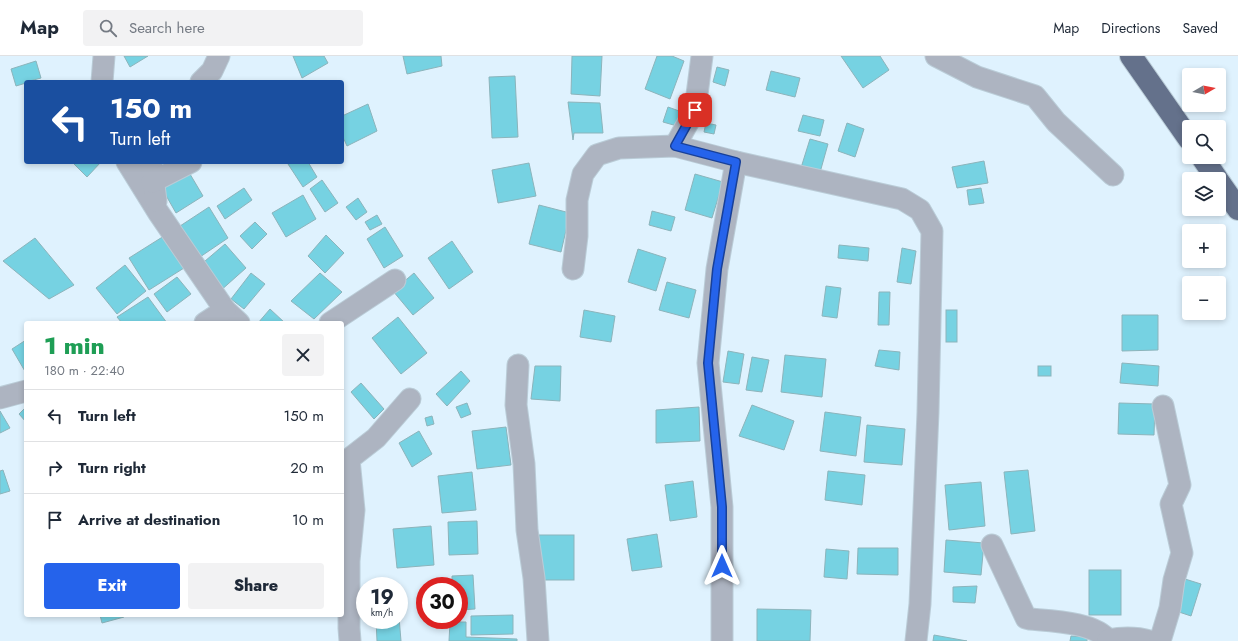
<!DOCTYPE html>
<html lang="en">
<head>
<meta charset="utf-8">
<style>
  :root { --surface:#fff; --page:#f2f2f3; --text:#1f2937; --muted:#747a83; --line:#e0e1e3; --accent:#2563eb }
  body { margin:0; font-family:Jost,sans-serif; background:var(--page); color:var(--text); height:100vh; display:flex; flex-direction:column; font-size:15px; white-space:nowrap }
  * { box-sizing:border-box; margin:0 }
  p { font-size:13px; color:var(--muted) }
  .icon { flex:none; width:22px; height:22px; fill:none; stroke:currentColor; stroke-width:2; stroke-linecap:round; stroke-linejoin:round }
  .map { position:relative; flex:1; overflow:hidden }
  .details { position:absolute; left:24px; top:265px; width:320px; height:296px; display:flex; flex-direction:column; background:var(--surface); border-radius:4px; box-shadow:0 2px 6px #0003 }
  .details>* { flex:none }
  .banner { position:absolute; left:24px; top:24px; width:320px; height:84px; border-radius:4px; box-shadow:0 2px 6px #0003; background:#1a4fa0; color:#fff; overflow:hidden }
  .needle { width:26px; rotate:80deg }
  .controls { position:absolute; left:1182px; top:12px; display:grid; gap:8px }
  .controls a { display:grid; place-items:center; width:44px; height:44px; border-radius:4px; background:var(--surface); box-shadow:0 2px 6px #0003; font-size:20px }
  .speed { position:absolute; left:356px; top:521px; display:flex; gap:8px; font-size:20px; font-weight:700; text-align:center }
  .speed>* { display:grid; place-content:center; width:52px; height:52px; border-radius:50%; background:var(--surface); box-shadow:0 2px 6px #0003; line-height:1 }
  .speed small { font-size:10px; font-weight:400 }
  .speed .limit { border:6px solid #d22; background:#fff; color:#111 }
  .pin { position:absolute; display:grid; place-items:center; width:34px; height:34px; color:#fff; margin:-17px; border-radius:8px; box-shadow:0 2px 6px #0006 }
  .me { position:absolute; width:44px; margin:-22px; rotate:0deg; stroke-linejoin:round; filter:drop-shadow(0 0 3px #0008) }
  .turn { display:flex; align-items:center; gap:14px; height:84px; padding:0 20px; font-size:18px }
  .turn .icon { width:52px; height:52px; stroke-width:2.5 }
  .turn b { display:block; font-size:28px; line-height:34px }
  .round { display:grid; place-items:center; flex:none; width:42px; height:42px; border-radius:4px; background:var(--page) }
  .headline { display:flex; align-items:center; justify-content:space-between; height:68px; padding:0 20px }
  h1 { font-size:24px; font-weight:800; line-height:30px; color:#1e9e55 }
  .button { display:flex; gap:8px; margin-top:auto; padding:8px 20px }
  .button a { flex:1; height:46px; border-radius:4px; background:var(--accent); color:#fff; font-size:16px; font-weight:800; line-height:46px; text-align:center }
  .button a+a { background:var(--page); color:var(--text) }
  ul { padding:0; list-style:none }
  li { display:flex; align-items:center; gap:12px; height:52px; padding:0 20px; border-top:1px solid var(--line) }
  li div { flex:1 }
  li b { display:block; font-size:15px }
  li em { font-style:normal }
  header { display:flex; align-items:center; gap:24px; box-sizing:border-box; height:56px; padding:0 20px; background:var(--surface); border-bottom:1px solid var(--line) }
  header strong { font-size:19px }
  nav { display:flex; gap:22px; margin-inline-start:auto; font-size:14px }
  .search { width:280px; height:36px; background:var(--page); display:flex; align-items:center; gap:10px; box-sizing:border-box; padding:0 14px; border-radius:4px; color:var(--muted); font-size:15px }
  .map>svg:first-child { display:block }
  .building { fill:#76d2e2; stroke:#8cb4bb }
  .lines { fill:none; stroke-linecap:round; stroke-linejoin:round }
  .minor-casing { stroke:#baccd7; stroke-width:23 }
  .highway-casing { stroke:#baccd7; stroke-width:24 }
  .minor { stroke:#adb4c1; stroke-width:21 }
  .highway { stroke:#64718b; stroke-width:22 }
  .route-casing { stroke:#184099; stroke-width:10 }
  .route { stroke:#2563eb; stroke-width:7 }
</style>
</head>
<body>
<header>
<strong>Map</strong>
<div class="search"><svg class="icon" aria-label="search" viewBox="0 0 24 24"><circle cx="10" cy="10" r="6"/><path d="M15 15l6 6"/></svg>Search here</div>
<nav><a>Map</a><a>Directions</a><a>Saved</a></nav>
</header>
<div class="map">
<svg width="1238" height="585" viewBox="0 0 1238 585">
  <rect width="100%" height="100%" fill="#dff2fe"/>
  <g class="building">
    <polygon points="124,0 148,0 130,11"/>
    <polygon points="293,0 324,0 328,7 302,22"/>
    <polygon points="403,0 441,0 442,10 407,18"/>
    <polygon points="572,0 602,0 600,40 571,38"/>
    <polygon points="657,0 672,0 684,5 670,43 645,33"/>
    <polygon points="841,0 880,0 889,14 863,32"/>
    <polygon points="36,5 41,22 26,26 26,27 16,30 11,13"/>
    <polygon points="717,11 729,14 725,30 713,26"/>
    <polygon points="771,15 800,22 795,41 766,34"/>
    <polygon points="515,20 518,81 492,82 489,21"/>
    <polygon points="568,46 600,47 603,77 574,77 573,84"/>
    <polygon points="368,48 377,75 347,90 342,79 342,60"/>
    <polygon points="668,51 682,56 677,70 663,66"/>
    <polygon points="803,59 824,64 820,80 798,75"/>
    <polygon points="706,67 716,69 714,78 704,76"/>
    <polygon points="847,67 864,73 855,101 838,95"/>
    <polygon points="810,83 828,88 819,120 800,115"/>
    <polygon points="984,105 988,127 957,132 952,111"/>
    <polygon points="74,106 101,106 87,121 73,107"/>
    <polygon points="291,106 308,106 317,121 303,131 288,108"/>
    <polygon points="529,107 536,140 498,147 492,114"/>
    <polygon points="187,113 203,140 176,157 160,129"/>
    <polygon points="695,118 723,126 712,162 685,154"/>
    <polygon points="322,124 338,147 325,156 310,133"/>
    <polygon points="244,132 252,144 225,163 217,150"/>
    <polygon points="981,132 984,147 969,149 967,134"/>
    <polygon points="303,139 316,163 286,181 272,157"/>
    <polygon points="358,142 367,156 356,164 346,151"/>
    <polygon points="539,149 570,157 561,196 529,188"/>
    <polygon points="209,151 228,182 197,203 177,172"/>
    <polygon points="652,155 675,161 671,175 649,169"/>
    <polygon points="377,159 382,168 370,174 365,166"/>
    <polygon points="255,166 267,178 252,193 240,180"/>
    <polygon points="385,171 403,200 384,212 367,183"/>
    <polygon points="326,179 344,197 325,217 308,200"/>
    <polygon points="164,180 184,212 149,234 129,202"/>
    <polygon points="35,182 74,229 49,243 3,205"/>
    <polygon points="452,185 473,216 449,233 428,202"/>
    <polygon points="225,188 246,212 219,236 198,211"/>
    <polygon points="839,189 869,192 868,205 838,202"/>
    <polygon points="902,192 916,195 911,228 897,226"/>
    <polygon points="638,193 666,202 656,235 628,226"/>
    <polygon points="125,209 146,235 117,258 96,232"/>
    <polygon points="251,217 265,228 244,253 231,243"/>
    <polygon points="320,217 342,236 314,263 291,245"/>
    <polygon points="414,217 434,242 413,259 393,235"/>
    <polygon points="177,221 191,238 167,256 154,238"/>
    <polygon points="667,226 696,234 689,262 659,254"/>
    <polygon points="826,230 841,232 837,262 822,260"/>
    <polygon points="879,236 890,236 889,269 878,269"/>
    <polygon points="148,241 167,267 122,267 117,261"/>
    <polygon points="270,253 285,267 258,267"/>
    <polygon points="584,254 615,260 611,286 580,281"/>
    <rect x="946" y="254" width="11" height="32"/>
    <polygon points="1122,259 1158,259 1158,294 1122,295"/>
    <polygon points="398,261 427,297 401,318 372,282"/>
    <polygon points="26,284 26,317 12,293"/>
    <polygon points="879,294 900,296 899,314 875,310"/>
    <polygon points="728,295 744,298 739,328 723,326"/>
    <polygon points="785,299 826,303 822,341 781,336"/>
    <polygon points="752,301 769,304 762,336 746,334"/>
    <polygon points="1122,307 1159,310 1158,330 1120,327"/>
    <polygon points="535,310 561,310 560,345 531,343"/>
    <rect x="1038" y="310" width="13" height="10"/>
    <polygon points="461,315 470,325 447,350 436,338"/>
    <polygon points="361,327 384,353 374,363 351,336"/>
    <polygon points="467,347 471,358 461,362 456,351"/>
    <polygon points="1119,347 1155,348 1154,379 1118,378"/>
    <polygon points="752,349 794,365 784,394 739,380"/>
    <polygon points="26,351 26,366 19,358"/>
    <polygon points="699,351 700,385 656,387 656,354"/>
    <polygon points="0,355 10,372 0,377"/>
    <polygon points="825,356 861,361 856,400 820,395"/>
    <polygon points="432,360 434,368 427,370 425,362"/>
    <polygon points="867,369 905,373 902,409 864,406"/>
    <polygon points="506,371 511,409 477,413 472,375"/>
    <polygon points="419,375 432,398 412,411 399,387"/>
    <polygon points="3,414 10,435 0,438 0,415"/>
    <polygon points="1028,414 1035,475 1011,478 1004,416"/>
    <polygon points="828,415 865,419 862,449 825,444"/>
    <polygon points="472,416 476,454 442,457 438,420"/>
    <polygon points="693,425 697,461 670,465 665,429"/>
    <polygon points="981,426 985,470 949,474 945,429"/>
    <polygon points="477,465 478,498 449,499 448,466"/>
    <polygon points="431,470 434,509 397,512 393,473"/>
    <polygon points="657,478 662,511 632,515 627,483"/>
    <rect x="539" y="479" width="35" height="45"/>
    <polygon points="946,484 984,487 981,519 944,516"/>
    <polygon points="858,492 898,492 898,519 857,518"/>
    <polygon points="826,493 849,495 847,523 824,521"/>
    <rect x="1089" y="514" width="32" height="45"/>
    <polygon points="473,519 475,553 459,554 459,530 452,530 452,520"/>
    <polygon points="1185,523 1201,528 1191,560 1176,555"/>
    <polygon points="977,530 975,547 953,546 953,531"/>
    <polygon points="757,553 811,554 810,585 757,585"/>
    <polygon points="100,559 123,559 124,561 102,567"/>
    <polygon points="513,559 513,578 471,579 471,560"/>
    <polygon points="399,561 401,585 377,585 376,564 399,564"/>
    <polygon points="450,566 466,566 466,581 517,583 517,585 449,585"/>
    <polygon points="934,579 967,585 933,585"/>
    <polygon points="1071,580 1087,581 1087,585 1070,585"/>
  </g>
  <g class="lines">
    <g class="minor-casing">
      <g id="minor">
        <polyline points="936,0 977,21 1035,40 1056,66 1113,119"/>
        <polyline points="102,26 104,0"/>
        <polyline points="201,26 212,15 219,0"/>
        <polyline points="675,90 695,54 702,0"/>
        <polyline points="127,106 158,156 225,254 239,267"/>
        <polyline points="151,106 156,145"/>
        <polyline points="152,126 191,106"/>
        <polyline points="573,213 577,180 577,144 583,118 597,99 619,92 675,90 736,106 902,143 920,154 932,175 928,356 920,548 916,585"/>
        <polyline points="205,267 225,254"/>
        <polyline points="330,267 395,224"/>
        <polyline points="518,309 516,349 524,408 527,474 534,522 538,585"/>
        <polyline points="0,342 26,335"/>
        <path d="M992,489L1026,562L1030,563C1052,565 1095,566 1109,585"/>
        <path d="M1108,584C1123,581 1136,581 1150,585"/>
        <polyline points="350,585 349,572 349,505 354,454 349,403 376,382 410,343"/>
        <polyline points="722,585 722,451 708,307 717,213 736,106"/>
        <polyline points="1160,585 1170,552 1174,524 1182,497 1171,448 1180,429 1163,350"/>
      </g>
    </g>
    <g class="highway-casing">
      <g id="highway">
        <polyline points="1131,0 1189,83"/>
        <polyline points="1202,101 1217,123"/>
        <polyline points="1219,126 1238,153"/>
      </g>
    </g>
    <use href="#minor" class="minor"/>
    <use href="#highway" class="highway"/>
  </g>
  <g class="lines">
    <g class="route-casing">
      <polyline id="route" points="695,54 675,90 736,106 717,213 708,307 722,451 722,510"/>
    </g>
    <use href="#route" class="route"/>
  </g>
</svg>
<div class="controls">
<a><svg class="needle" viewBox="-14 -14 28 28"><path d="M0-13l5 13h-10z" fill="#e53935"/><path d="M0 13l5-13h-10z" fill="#747a83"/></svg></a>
<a><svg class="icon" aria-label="search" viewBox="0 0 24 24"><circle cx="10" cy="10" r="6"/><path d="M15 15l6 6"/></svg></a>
<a><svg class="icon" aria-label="layers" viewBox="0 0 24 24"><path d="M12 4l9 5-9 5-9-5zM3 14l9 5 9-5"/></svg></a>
<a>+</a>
<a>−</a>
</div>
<div class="speed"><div>19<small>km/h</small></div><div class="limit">30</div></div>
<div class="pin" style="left:695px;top:54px;background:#d93025"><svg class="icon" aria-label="arrive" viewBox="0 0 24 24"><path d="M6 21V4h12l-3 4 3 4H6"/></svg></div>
<svg class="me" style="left:722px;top:510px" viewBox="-20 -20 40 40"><path d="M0-17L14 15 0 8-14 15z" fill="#2563eb" stroke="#fff" stroke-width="4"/></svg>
<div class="banner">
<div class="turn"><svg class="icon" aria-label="left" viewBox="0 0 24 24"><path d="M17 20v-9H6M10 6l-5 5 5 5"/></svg><div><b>150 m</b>Turn left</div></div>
</div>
<section class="details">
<div class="headline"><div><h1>1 min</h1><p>180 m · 22:40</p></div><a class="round"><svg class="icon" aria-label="close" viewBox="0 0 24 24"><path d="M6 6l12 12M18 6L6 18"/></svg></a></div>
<ul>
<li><svg class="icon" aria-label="left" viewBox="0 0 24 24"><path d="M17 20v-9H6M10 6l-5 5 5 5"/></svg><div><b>Turn left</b></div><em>150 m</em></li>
<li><svg class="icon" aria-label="right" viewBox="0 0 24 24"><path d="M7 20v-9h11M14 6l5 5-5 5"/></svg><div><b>Turn right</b></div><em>20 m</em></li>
<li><svg class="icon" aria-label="arrive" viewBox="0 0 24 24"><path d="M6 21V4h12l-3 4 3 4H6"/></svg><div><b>Arrive at destination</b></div><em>10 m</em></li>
</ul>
<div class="button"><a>Exit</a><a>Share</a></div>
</section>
</div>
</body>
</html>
